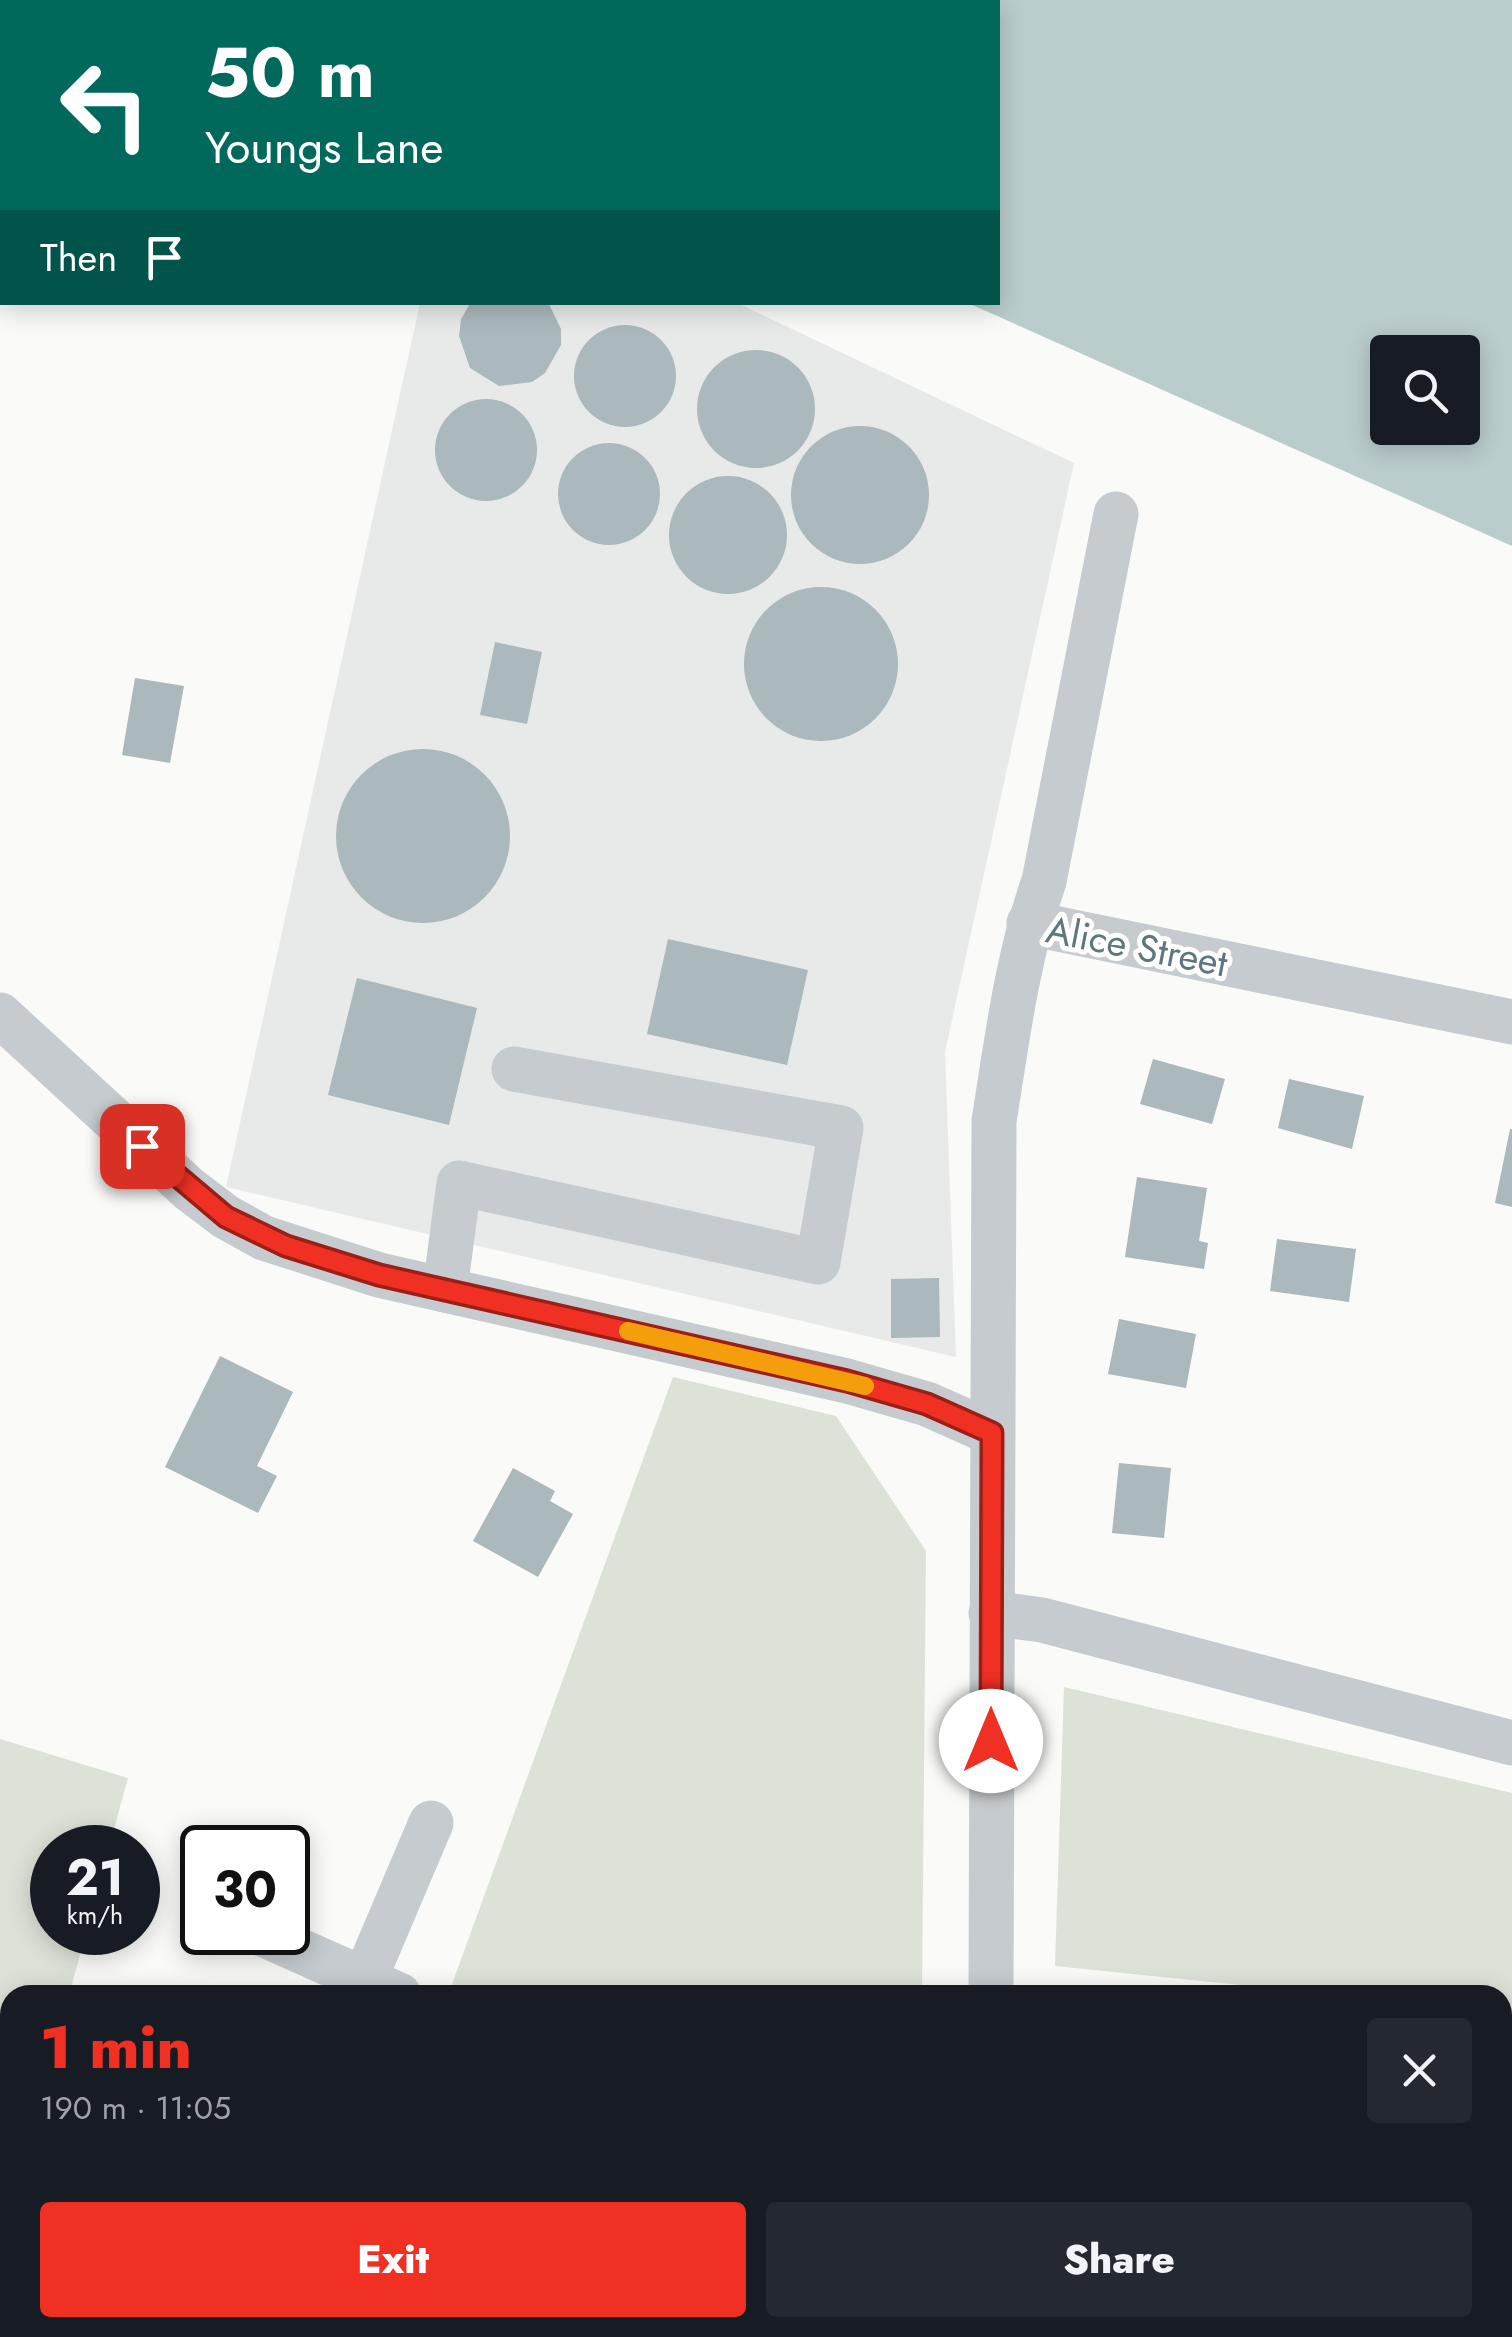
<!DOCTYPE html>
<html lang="en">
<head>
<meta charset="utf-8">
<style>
  :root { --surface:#171b24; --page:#242831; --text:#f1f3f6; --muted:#9ea1a6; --accent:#ef3023 }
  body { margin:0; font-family:Jost,sans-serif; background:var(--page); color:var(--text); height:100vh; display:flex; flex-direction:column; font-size:38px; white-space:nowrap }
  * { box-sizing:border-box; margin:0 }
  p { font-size:32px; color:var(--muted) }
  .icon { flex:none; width:55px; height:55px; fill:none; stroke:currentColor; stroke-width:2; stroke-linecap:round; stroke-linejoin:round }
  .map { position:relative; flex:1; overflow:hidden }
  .panel { position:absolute; left:0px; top:1985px; width:1512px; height:352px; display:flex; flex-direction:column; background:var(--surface); border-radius:30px 30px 0 0; box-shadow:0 5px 25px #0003 }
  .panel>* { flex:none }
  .top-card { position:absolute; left:0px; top:0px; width:1000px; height:305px; box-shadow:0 5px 25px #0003; background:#00695c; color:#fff; overflow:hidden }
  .controls { position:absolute; left:1370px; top:335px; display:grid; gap:20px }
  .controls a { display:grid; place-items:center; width:110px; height:110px; border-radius:10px; background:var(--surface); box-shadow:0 5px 25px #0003; font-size:50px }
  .speed { position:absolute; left:30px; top:1825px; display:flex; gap:20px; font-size:50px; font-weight:700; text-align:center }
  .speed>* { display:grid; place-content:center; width:130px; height:130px; border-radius:50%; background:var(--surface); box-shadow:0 5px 25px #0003; line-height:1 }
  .speed small { font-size:25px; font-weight:400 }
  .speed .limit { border:5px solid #111; border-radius:15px; background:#fff; color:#111 }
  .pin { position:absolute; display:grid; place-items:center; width:85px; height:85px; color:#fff; margin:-42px; border-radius:20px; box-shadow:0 5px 15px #0006 }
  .me { position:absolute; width:110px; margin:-55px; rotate:0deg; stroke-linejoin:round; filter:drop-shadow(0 0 8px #0008) }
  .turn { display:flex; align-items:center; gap:35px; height:210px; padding:0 40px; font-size:45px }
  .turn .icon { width:130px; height:130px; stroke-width:2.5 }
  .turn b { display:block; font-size:70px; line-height:85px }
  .then { display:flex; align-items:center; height:95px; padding:0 40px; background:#0003; gap:20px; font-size:38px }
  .round { display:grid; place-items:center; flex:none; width:105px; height:105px; border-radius:10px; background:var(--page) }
  .summary { display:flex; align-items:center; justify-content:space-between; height:170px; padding:0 40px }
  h1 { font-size:60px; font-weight:800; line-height:75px; color:var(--accent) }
  .cta { display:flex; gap:20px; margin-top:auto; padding:20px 40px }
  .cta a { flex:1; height:115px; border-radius:10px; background:var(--accent); color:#fff; font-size:40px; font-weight:800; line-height:115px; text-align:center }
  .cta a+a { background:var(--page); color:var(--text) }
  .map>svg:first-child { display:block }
  .built { fill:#e8eae9 }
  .green { fill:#dde2d8 }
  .water { fill:#bbcccd; fill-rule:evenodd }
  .building { fill:#abb8bc }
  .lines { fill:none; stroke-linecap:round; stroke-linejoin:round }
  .minor { stroke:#c5cbce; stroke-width:45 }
  .route-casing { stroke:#9b1f17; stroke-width:25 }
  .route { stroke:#ef3023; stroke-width:18 }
  .slow { stroke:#f59e0b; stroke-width:18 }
  .labels { text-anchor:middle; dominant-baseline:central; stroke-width:10; stroke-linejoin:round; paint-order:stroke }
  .street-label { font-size:38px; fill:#5e767f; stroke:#fff }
</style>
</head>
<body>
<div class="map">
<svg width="1512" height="2337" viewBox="0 0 1512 2337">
  <rect width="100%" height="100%" fill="#fafaf8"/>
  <polygon class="built" points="420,303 737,303 1074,463 945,1052 956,1357 226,1187"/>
  <g class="green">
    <polygon points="673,1377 836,1416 926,1551 922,1995 448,1995"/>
    <polygon points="1064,1687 1512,1793 1512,2337 1439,2337 1441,2328 1502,2328 1502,1995 1338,1995 1055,1966"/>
    <polygon points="0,1739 128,1778 109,1847 52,1848 52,1932 86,1933 69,1995 10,1995 10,2042 0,2038"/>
  </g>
  <path class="water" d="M291,0H1512V546L968,303L998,302V2ZM1388,352H1462V428H1388Z"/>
  <g class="building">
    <polygon points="548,302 561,329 561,345 545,373 532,382 499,386 470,368 459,336 461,319 471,302"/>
    <circle cx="625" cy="376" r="51"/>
    <circle cx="756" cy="409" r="59"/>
    <circle cx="486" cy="450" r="51"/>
    <circle cx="860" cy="495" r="69"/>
    <circle cx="609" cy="494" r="51"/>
    <circle cx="728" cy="535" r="59"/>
    <circle cx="821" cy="664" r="77"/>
    <polygon points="495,642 542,652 527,724 480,715"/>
    <polygon points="135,678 184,686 170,763 122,755"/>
    <circle cx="423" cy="836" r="87"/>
    <polygon points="668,939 808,970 787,1065 647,1034"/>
    <polygon points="357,978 477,1008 449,1125 328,1095"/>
    <polygon points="1153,1059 1225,1079 1212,1124 1140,1104"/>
    <polygon points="1289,1079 1364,1096 1352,1149 1278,1128"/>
    <polygon points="1510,1129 1512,1129 1512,1207 1495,1203"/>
    <polygon points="1137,1177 1207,1188 1199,1241 1208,1243 1204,1269 1125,1257"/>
    <polygon points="1277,1239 1356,1249 1349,1302 1270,1291"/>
    <polygon points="939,1278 940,1337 891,1338 891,1279"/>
    <polygon points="1119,1319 1196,1334 1186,1388 1108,1374"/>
    <polygon points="220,1356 293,1392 257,1466 277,1476 258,1513 165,1467"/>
    <polygon points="1119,1463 1171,1468 1164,1538 1112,1533"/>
    <polygon points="513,1468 555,1491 550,1501 573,1514 538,1577 473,1541"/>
    <polygon points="134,2328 192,2328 187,2337 129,2337"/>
  </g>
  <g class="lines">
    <g class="minor">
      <polyline points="1029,923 1512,1022"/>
      <polyline points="0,1015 189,1189 226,1217 264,1238 379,1275 847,1381 927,1404 992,1433"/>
      <polyline points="445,1290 459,1183 818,1262 841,1128 514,1069"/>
      <polyline points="991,1613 1042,1620 1512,1743"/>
      <polyline points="258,1932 399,1995"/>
      <polyline points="358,1995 431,1823"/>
      <path d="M991,1995L994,1121C1007,1040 1017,958 1044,881L1116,514"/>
      <polyline points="1171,2328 1171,2337"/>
      <polyline points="1283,2328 1319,2337"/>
      <polyline points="213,2337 217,2328"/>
      <polyline points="990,2337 990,2328"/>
    </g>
  </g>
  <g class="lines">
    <g class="route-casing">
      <polyline id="route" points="142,1146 226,1217 286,1246 379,1275 847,1381 927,1404 992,1433 991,1741"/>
    </g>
    <use href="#route" class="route"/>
    <polyline class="slow" points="628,1331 865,1386"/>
  </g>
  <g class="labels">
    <g class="street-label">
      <text transform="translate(1137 946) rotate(11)">Alice Street</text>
    </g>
  </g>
</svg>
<div class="controls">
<a><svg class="icon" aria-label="search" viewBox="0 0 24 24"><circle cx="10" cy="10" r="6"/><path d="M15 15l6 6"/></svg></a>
</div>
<div class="speed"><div>21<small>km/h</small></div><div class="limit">30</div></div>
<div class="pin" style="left:142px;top:1146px;background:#d93025"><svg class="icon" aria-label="arrive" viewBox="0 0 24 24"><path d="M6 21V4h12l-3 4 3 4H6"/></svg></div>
<svg class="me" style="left:991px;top:1741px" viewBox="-20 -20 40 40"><circle r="19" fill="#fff"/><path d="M0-13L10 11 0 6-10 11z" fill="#ef3023"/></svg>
<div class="top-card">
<div class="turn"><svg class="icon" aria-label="left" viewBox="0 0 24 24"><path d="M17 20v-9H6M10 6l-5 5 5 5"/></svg><div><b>50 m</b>Youngs Lane</div></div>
<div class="then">Then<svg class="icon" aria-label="arrive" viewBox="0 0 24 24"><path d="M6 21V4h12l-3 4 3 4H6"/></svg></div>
</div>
<section class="panel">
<div class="summary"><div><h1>1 min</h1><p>190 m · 11:05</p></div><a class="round"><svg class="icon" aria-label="close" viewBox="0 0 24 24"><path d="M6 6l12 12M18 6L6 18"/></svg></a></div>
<div class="cta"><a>Exit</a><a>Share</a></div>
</section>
</div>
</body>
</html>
